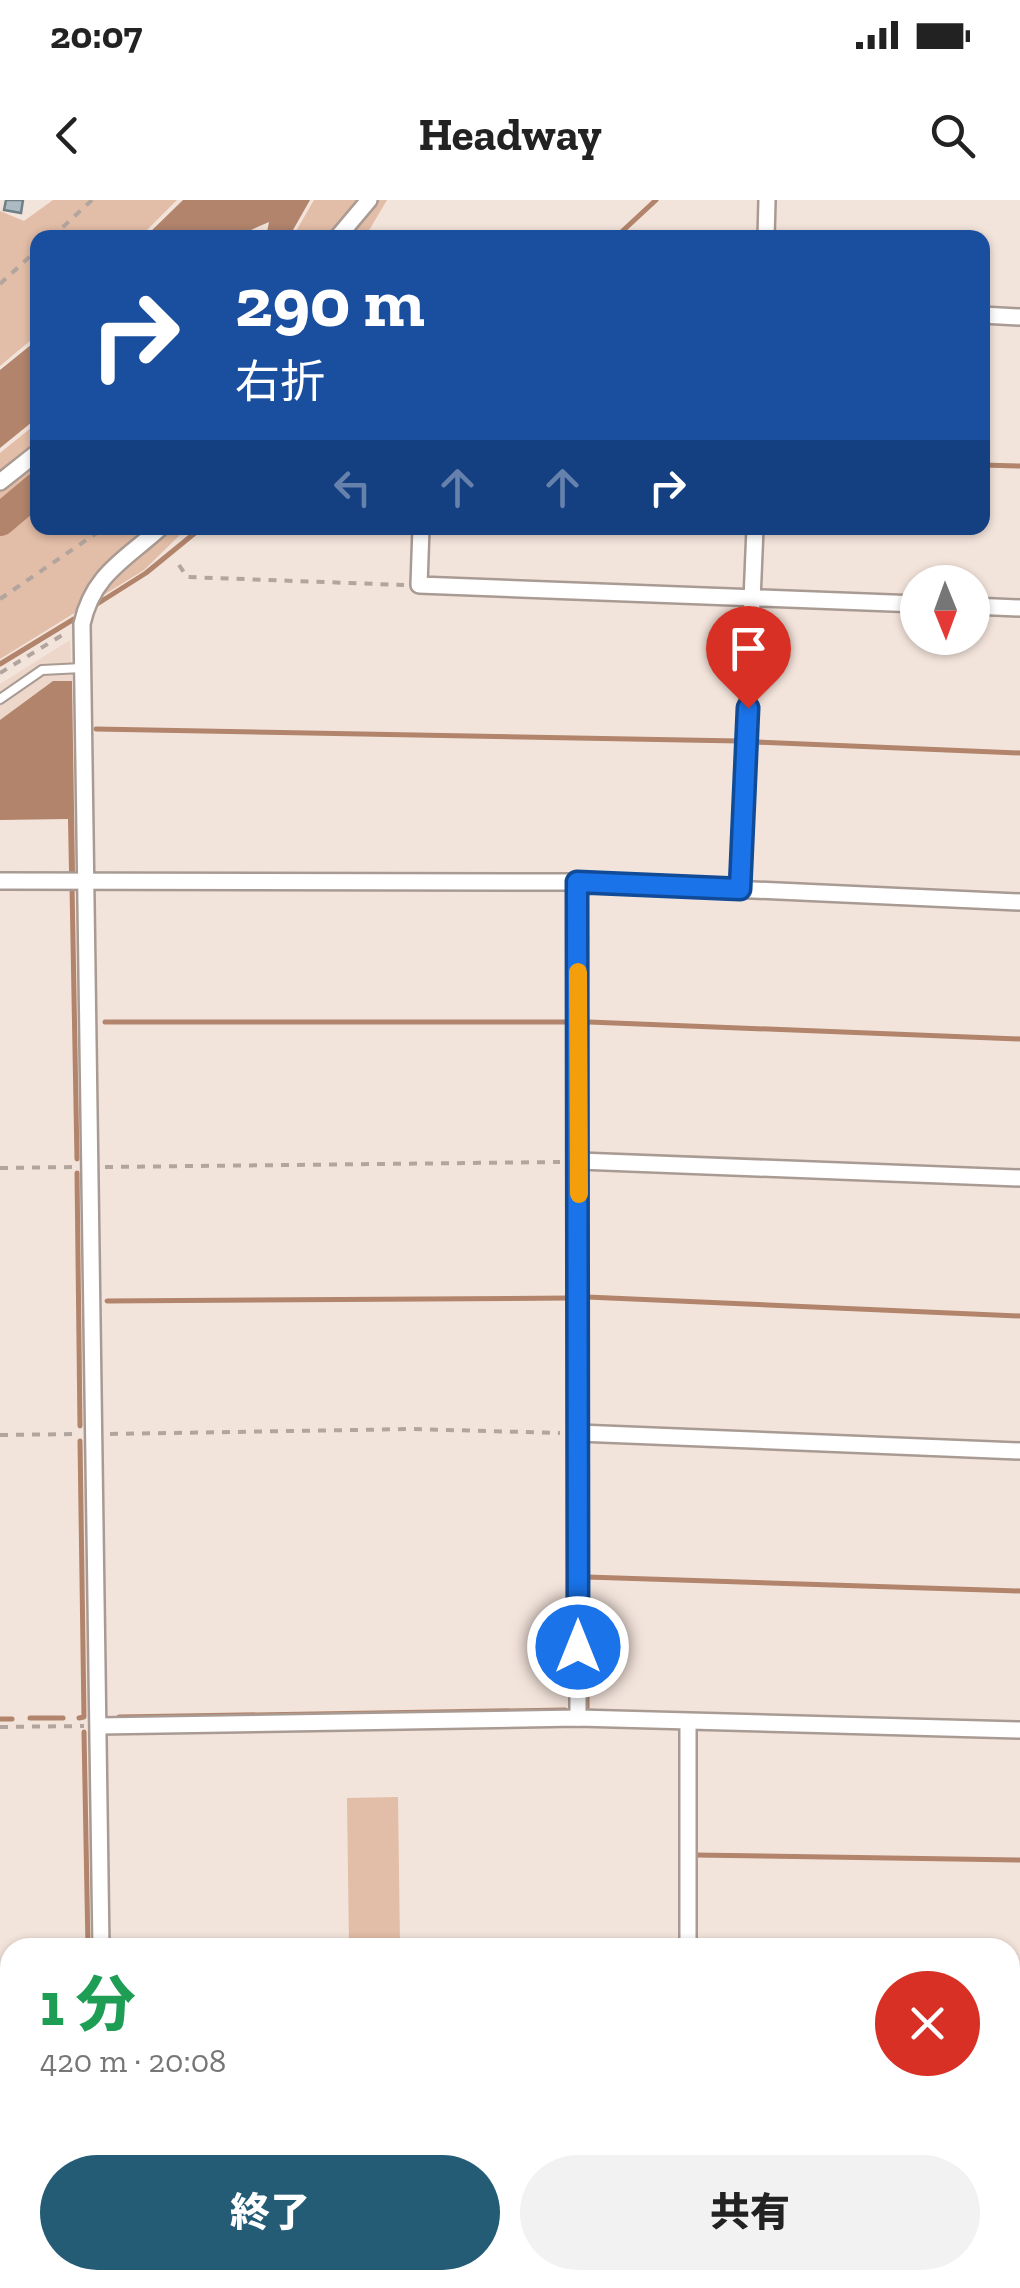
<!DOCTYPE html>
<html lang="ja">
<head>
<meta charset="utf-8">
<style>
  :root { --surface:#fff; --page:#f2f2f2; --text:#222; --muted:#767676; --accent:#245c76 }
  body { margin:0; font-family:"Zilla Slab","Noto Sans JP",serif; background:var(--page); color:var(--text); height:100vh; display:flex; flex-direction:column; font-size:38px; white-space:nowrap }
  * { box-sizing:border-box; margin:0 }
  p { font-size:32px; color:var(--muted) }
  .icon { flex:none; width:55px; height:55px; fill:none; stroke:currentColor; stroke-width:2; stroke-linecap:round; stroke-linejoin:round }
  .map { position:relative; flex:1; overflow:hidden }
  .panel { position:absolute; left:0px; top:1738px; width:1020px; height:352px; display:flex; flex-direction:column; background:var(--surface); border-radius:30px 30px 0 0; box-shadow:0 2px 8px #0004 }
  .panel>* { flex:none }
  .banner { position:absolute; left:30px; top:30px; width:960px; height:305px; border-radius:20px; box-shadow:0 2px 8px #0004; background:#1a4fa0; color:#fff; overflow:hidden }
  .needle { width:65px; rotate:179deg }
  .fabs { position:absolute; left:900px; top:365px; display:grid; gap:20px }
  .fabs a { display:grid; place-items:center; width:90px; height:90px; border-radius:50%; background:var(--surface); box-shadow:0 2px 8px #0004; font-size:50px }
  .pin { position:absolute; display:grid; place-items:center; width:85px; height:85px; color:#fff; margin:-102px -42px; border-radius:50% 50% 50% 0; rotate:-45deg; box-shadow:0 0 10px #0007 }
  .pin .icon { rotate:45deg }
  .me { position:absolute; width:110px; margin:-55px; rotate:0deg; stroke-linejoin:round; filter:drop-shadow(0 0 8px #0008) }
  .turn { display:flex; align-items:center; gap:35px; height:210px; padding:0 40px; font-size:45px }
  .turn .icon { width:130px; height:130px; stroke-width:2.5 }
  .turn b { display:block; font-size:70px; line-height:85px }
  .lanes { display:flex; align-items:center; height:95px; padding:0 40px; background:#0003; justify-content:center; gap:50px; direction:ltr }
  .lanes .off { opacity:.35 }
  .round { display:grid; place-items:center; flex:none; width:105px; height:105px; border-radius:52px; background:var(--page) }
  .head { display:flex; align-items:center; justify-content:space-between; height:170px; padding:0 40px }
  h1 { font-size:60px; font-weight:800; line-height:75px; color:#1e9e55 }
  .action { display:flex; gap:20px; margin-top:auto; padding:20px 40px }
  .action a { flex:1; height:115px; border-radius:60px; background:var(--accent); color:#fff; font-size:40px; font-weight:800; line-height:115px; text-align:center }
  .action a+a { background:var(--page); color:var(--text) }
  .status { display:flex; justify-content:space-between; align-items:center; height:70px; padding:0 50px; background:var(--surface); direction:ltr }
  .status svg { height:28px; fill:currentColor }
  header { display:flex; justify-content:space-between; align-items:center; height:130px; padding:0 40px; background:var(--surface); font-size:45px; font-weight:800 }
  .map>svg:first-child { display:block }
  .built { fill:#edd7ca }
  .green { fill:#e2bda7 }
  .water { fill:#b1846b }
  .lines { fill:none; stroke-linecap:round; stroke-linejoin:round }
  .stream { stroke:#b1846b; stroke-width:5 }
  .river { stroke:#b1846b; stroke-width:32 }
  .building { fill:#abbac3; stroke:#707e86; stroke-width:2.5 }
  .service-casing { stroke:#a99b93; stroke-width:12 }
  .minor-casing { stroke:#a99b93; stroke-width:20 }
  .path { stroke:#b1a59e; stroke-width:4; stroke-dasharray:8 8; stroke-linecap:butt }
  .service { stroke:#fff; stroke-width:8 }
  .minor { stroke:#fff; stroke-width:15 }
  .route-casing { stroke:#114b97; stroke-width:25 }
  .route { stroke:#1a73e8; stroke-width:18 }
  .slow { stroke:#f59e0b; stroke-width:18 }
</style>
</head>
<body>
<div class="status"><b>20:07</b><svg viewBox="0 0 49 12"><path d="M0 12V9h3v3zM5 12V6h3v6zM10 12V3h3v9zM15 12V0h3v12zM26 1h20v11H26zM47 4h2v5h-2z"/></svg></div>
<header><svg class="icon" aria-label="back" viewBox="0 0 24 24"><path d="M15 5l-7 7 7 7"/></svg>Headway<svg class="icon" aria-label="search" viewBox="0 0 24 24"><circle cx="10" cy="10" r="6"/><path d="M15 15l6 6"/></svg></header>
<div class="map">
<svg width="1020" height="2088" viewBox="0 0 1020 2088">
  <rect width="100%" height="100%" fill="#f3e4db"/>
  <polygon class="built" points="70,440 72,481 53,481 0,520 0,484"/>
  <g class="green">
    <polygon points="53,0 177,0 140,37 38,38 37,135 0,166 0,11 24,21"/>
    <polygon points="314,0 387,0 365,37 292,38"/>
    <polygon points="37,223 38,328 187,328 144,370 0,459 0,253"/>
    <polygon points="398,1597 400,1747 349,1747 347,1598"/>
    <rect x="599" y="2080" width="84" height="8"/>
  </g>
  <g class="water">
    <polygon points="183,0 310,0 289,37 266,37 269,22 235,37 145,37"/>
    <polygon points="37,140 37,218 0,248 0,170"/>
    <polygon points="53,481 72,481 75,672 69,672 68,619 0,620 0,520"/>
  </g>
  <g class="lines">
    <g class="stream">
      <polyline points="615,38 656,0"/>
      <polyline points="982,265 1020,266"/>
      <polyline points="97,404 146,373 201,328"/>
      <polyline points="0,464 74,419"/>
      <polyline points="96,529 739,541"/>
      <polyline points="755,542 1020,553"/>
      <polyline points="72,686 77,959"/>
      <polyline points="105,822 570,822"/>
      <polyline points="589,822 1020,839"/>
      <polyline points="77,973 80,1226"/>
      <polyline points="587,1097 1020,1116"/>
      <polyline points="107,1101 570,1098"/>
      <polyline points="587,1510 587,1377 1020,1391"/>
      <polyline points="119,1517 565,1510"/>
      <polyline points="30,1518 63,1518"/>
      <polyline points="79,1518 84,1517 80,1241"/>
      <polyline points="0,1519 12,1519"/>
      <polyline points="84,1532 88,1748"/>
      <polyline points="695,1655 1020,1660"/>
      <polyline points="1010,1937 1014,1937"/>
      <polyline points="7,2071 10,2071"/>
      <polyline points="93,2084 93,2088"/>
    </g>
    <polyline class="river" points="0,320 38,288"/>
  </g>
  <polygon class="building" points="6,0 23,0 21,13 4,10"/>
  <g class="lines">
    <g class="service-casing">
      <polyline id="service" points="0,499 42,470 82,468"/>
    </g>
    <g class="minor-casing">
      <g id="minor">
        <polyline points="337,38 369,0"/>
        <polyline points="766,38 767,0"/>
        <polyline points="982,115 1020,117"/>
        <polyline points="0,282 38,252"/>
        <polyline points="421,328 419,385 918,404"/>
        <polyline points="972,406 1020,408"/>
        <polyline points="0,681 577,682 1020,702"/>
        <polyline points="577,682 578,1518"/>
        <polyline points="740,689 755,328"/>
        <polyline points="579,961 1020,978"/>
        <polyline points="578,1233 1020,1251"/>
        <polyline points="99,1526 578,1518 1020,1530"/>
        <path d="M101,1748L82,424C93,374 125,360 160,328"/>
        <polyline points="688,1748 688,1522"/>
        <polyline points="1010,1789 1020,1789"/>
        <polyline points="106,2080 106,2088"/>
        <polyline points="688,2088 688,2080"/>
      </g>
    </g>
    <g class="path">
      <polyline points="51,38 92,0"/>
      <polyline points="0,84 38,49"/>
      <polyline points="179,365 187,377 404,385"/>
      <polyline points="0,399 104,328"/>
      <polyline points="0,473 64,434"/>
      <polyline points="105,967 560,962"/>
      <polyline points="0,968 75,967"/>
      <polyline points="110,1234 412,1229 560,1233"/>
      <polyline points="0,1235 80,1234"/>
      <polyline points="0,1527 84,1526"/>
      <polyline points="0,1794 10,1794"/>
      <polyline points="0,2078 10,2077"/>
      <polyline points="1010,2079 1020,2079"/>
    </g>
    <use href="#service" class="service"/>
    <use href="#minor" class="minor"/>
  </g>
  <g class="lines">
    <g class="route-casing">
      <polyline id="route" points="578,1447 577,682 740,689 748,508"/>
    </g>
    <use href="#route" class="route"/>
    <polyline class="slow" points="578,772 579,994"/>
  </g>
</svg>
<div class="fabs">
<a><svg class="needle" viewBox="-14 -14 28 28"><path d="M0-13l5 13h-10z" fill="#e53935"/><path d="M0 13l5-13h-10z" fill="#767676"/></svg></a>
</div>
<div class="pin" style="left:748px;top:508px;background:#d93025"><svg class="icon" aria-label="arrive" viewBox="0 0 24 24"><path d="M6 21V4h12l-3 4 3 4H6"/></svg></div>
<svg class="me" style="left:578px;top:1447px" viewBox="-20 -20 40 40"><circle r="17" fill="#1a73e8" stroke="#fff" stroke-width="3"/><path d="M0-11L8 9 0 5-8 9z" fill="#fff"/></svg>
<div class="banner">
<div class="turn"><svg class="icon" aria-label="right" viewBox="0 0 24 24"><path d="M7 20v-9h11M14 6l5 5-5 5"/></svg><div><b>290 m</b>右折</div></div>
<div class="lanes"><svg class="icon off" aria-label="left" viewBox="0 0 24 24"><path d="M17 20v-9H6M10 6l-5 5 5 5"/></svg><svg class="icon off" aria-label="ahead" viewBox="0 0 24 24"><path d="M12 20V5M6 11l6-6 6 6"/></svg><svg class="icon off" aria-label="ahead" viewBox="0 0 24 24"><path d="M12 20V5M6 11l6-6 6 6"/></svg><svg class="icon" aria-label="right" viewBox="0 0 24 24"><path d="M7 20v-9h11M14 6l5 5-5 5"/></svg></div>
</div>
<section class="panel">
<div class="head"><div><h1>1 分</h1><p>420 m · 20:08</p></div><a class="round" style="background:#d93025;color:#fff"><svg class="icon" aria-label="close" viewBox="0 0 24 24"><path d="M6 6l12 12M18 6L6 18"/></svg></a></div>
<div class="action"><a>終了</a><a>共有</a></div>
</section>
</div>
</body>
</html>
